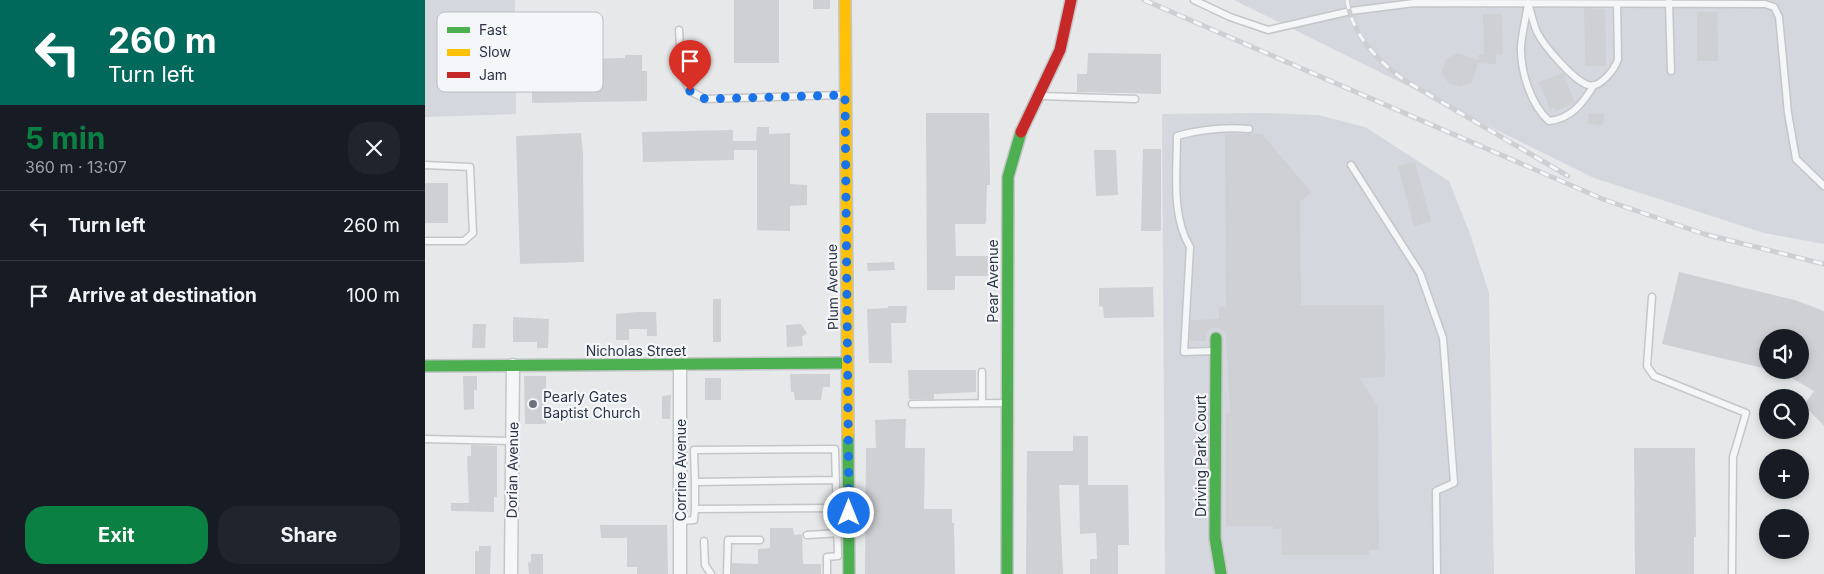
<!DOCTYPE html>
<html lang="en">
<head>
<meta charset="utf-8">
<style>
  :root { --surface:#171b24; --page:#20242c; --text:#f1f3f6; --muted:#9ea1a6; --line:#363941; --accent:#0b8043 }
  body { margin:0; font-family:Inter,sans-serif; background:var(--page); color:var(--text); height:100vh; display:flex; flex-direction:column; font-size:19px; white-space:nowrap }
  * { box-sizing:border-box; margin:0 }
  p { font-size:16px; color:var(--muted) }
  .icon { flex:none; width:28px; height:28px; fill:none; stroke:currentColor; stroke-width:2; stroke-linecap:round; stroke-linejoin:round }
  .map { position:relative; flex:1; overflow:hidden }
  .sheet { display:flex; flex-direction:column; background:var(--surface); width:425px }
  .sheet>* { flex:none }
  .top-card { background:#00695c; color:#fff; overflow:hidden }
  .controls { position:absolute; left:1334px; top:329px; display:grid; gap:10px }
  .controls a { display:grid; place-items:center; width:50px; height:50px; border-radius:50%; background:var(--surface); box-shadow:0 2px 8px #0003; font-size:25px }
  .pin { position:absolute; display:grid; place-items:center; width:42px; height:42px; color:#fff; margin:-51px -21px; border-radius:50% 50% 50% 0; rotate:-45deg; box-shadow:0 0 5px #0007 }
  .pin .icon { rotate:45deg }
  .me { position:absolute; width:55px; margin:-28px; rotate:0deg; stroke-linejoin:round; filter:drop-shadow(0 0 4px #0008) }
  .turn { display:flex; align-items:center; gap:18px; height:105px; padding:0 25px; font-size:22px }
  .turn .icon { width:65px; height:65px; stroke-width:2.5 }
  .turn b { display:block; font-size:35px; line-height:42px }
  .round { display:grid; place-items:center; flex:none; width:52px; height:52px; border-radius:20px; background:var(--page) }
  .headline { display:flex; align-items:center; justify-content:space-between; height:85px; padding:0 25px }
  h1 { font-size:30px; font-weight:700; line-height:38px; color:var(--accent) }
  .action { display:flex; gap:10px; margin-top:auto; padding:10px 25px }
  .action a { flex:1; height:58px; border-radius:20px; background:var(--accent); color:#fff; font-size:20px; font-weight:700; line-height:58px; text-align:center }
  .action a+a { background:var(--page); color:var(--text) }
  ul { padding:0; list-style:none }
  li { display:flex; align-items:center; gap:15px; height:70px; padding:0 25px; border-top:1px solid var(--line) }
  li div { flex:1 }
  li b { display:block; font-size:19px }
  li em { font-style:normal }
  main { display:flex; flex:1; min-height:0 }
  .map>svg:first-child { display:block }
  .built { fill:#d4d7dd }
  .building { fill:#ced0d3 }
  .lines { fill:none; stroke-linecap:round; stroke-linejoin:round }
  .lane-casing { stroke:#c4c6c8; stroke-width:9 }
  .street-casing { stroke:#c4c6c8; stroke-width:15 }
  .fast-casing { stroke:#c4c6c8; stroke-width:14 }
  .slow-casing { stroke:#c4c6c8; stroke-width:14 }
  .jam-casing { stroke:#c4c6c8; stroke-width:14 }
  .lane { stroke:#f5f6f7; stroke-width:6 }
  .street { stroke:#f5f6f7; stroke-width:12 }
  .fast { stroke:#4caf50; stroke-width:11 }
  .slow { stroke:#ffc107; stroke-width:11 }
  .jam { stroke:#c62828; stroke-width:11 }
  .rail-casing { stroke:#cecfd2; stroke-width:5 }
  .rail { stroke:#f4f6f9; stroke-width:3; stroke-dasharray:9; stroke-linecap:butt }
  .route { stroke:#1a73e8; stroke-width:9; stroke-dasharray:0 16.2 }
  .poi-dot { fill:#6c737f; stroke:#f4f6f9; stroke-width:2 }
  .labels { text-anchor:middle; dominant-baseline:central; stroke-width:4.5; stroke-linejoin:round; paint-order:stroke }
  .street-label { font-size:14px; fill:#2b3445; stroke:#f4f6f9 }
  .poi-label { font-size:14px; fill:#2b3445; stroke:#f4f6f9; text-anchor:start }
  .key { fill:#f4f6f9; stroke:#b8bcc3; stroke-width:1 }
  .key-label { font-size:14px; fill:#2b3445 }
</style>
</head>
<body>
<main>
<section class="sheet">
<div class="top-card">
<div class="turn"><svg class="icon" aria-label="left" viewBox="0 0 24 24"><path d="M17 20v-9H6M10 6l-5 5 5 5"/></svg><div><b>260 m</b>Turn left</div></div>
</div>
<div class="headline"><div><h1>5 min</h1><p>360 m · 13:07</p></div><a class="round"><svg class="icon" aria-label="close" viewBox="0 0 24 24"><path d="M6 6l12 12M18 6L6 18"/></svg></a></div>
<ul>
<li><svg class="icon" aria-label="left" viewBox="0 0 24 24"><path d="M17 20v-9H6M10 6l-5 5 5 5"/></svg><div><b>Turn left</b></div><em>260 m</em></li>
<li><svg class="icon" aria-label="arrive" viewBox="0 0 24 24"><path d="M6 21V4h12l-3 4 3 4H6"/></svg><div><b>Arrive at destination</b></div><em>100 m</em></li>
</ul>
<div class="action"><a>Exit</a><a>Share</a></div>
</section>
<div class="map">
<svg width="1399" height="574" viewBox="0 0 1399 574">
  <rect width="100%" height="100%" fill="#e6e8ea"/>
  <g class="built">
    <polygon points="0,0 90,0 91,114 0,117"/>
    <polygon points="809,0 1399,0 1399,244 1339,233 1169,178"/>
    <polygon points="838,113 893,115 940,127 1024,181 1045,234 1064,293 1069,574 740,574 737,114"/>
  </g>
  <g class="building">
    <rect x="309" y="0" width="45" height="63"/>
    <rect x="388" y="0" width="17" height="9"/>
    <polygon points="1159,8 1180,9 1181,66 1160,66"/>
    <polygon points="1272,12 1292,12 1293,61 1272,61"/>
    <polygon points="1058,14 1077,14 1078,54 1071,55 1071,64 1053,63 1047,82 1035,87 1023,83 1019,75 1016,75 1021,59 1033,53 1053,60 1053,55 1059,54"/>
    <polygon points="663,53 736,54 736,94 652,92 652,74 662,74"/>
    <polygon points="200,55 217,55 217,71 222,71 222,101 107,103 107,65 141,65 141,75 160,75 160,59 200,58"/>
    <polygon points="1138,73 1150,103 1131,111 1129,107 1125,109 1114,82"/>
    <polygon points="501,113 564,113 565,185 562,185 561,221 560,224 530,224 531,256 563,256 563,276 530,276 530,290 502,290"/>
    <polygon points="1164,113 1179,114 1178,125 1163,124"/>
    <polygon points="332,127 344,127 344,134 365,133 365,184 382,185 382,205 365,206 365,231 332,230 332,150 309,150 309,160 218,162 217,132 308,130 308,141 331,141"/>
    <polygon points="156,133 158,154 159,262 95,264 91,136"/>
    <polygon points="800,134 837,134 886,192 875,202 876,305 959,305 960,377 935,378 953,407 954,550 944,550 944,555 857,555 856,529 848,529 848,526 801,526 801,413 805,413 801,333 791,327 782,332 780,341 765,341 765,333 766,320 794,319 794,307 801,307"/>
    <polygon points="718,149 736,149 736,231 716,231"/>
    <polygon points="669,150 691,150 693,195 671,196"/>
    <polygon points="990,162 1006,221 989,226 973,166"/>
    <rect x="0" y="183" width="23" height="40"/>
    <polygon points="469,262 470,270 443,271 442,263"/>
    <polygon points="1254,272 1370,300 1399,311 1399,426 1379,405 1389,391 1353,370 1375,370 1375,338 1342,338 1342,369 1237,344"/>
    <polygon points="728,287 729,317 679,318 678,307 674,306 674,288"/>
    <rect x="288" y="299" width="8" height="43"/>
    <polygon points="463,306 482,306 481,323 466,323 467,363 444,363 442,309 463,308"/>
    <polygon points="212,312 231,312 232,336 222,336 222,329 204,329 204,340 191,340 191,314"/>
    <polygon points="88,317 124,319 123,348 112,348 112,342 88,342"/>
    <polygon points="48,324 61,324 60,348 47,348"/>
    <polygon points="376,324 382,333 377,337 378,346 362,347 361,325"/>
    <polygon points="483,370 551,370 551,392 509,394 509,399 484,399"/>
    <polygon points="365,374 405,374 405,387 398,387 396,400 370,400 369,392 366,392"/>
    <polygon points="38,376 52,376 52,390 49,390 49,409 39,410"/>
    <polygon points="99,376 121,376 121,424 100,424"/>
    <rect x="280" y="378" width="16" height="22"/>
    <polygon points="246,395 245,419 237,419 237,396"/>
    <polygon points="470,419 481,419 480,448 500,448 499,509 527,509 527,523 529,523 530,574 440,574 441,448 451,448 450,420"/>
    <polygon points="648,436 663,436 663,485 703,485 704,545 693,545 693,574 665,574 665,559 672,559 671,533 655,534 654,485 634,485 638,574 601,574 602,451 648,451"/>
    <polygon points="46,445 72,446 72,497 69,497 69,512 26,511 26,503 44,503 42,456 46,456"/>
    <polygon points="1209,448 1270,448 1271,537 1269,537 1269,574 1210,574"/>
    <polygon points="175,525 242,525 243,574 212,574 212,567 202,567 202,538 176,538"/>
    <polygon points="345,528 368,528 369,535 377,534 378,564 396,564 396,574 307,574 307,563 333,564 333,549 345,548"/>
    <polygon points="54,546 66,546 65,574 50,574 50,551 54,551"/>
    <polygon points="106,554 118,554 118,574 104,574 103,563 106,562"/>
  </g>
  <g class="lines">
    <g class="lane-casing">
      <g id="lane">
        <polyline points="769,0 805,17 843,30 926,11 989,3 1340,4 1349,7 1354,17 1363,113 1371,159 1399,186"/>
        <polyline points="1244,2 1246,71"/>
        <path d="M1103,3C1106,12 1108,23 1112,32C1119,46 1148,80 1163,85C1175,89 1190,69 1193,59L1192,4"/>
        <path d="M1103,4C1101,18 1097,32 1096,46C1095,71 1106,105 1124,121C1146,119 1158,103 1169,85"/>
        <polyline points="254,30 257,74 265,91 280,99 418,95"/>
        <polyline points="616,96 710,99"/>
        <polyline points="0,165 45,167 48,233 39,241 0,241"/>
        <polyline points="926,165 995,273 1018,338 1029,483 1011,491 1012,574"/>
        <polyline points="1227,297 1222,366 1229,376 1321,413 1308,457 1307,574"/>
        <path d="M789,351L759,352L765,247C746,216 752,171 752,136C777,129 799,127 824,129"/>
        <polyline points="557,372 557,403"/>
        <polyline points="487,404 581,403"/>
        <polyline points="0,439 88,441"/>
        <polyline points="270,482 270,509 412,508"/>
        <polyline points="255,521 269,520 270,509"/>
        <polyline points="382,535 416,533"/>
        <polyline points="279,541 280,565 286,574"/>
        <polyline points="302,574 303,540 335,540"/>
        <polyline points="402,574 402,557 413,556 410,449 269,450 270,482 411,480"/>
      </g>
    </g>
    <g class="street-casing">
      <g id="street">
        <polyline points="86,574 88,365"/>
        <polyline points="255,574 255,365"/>
      </g>
    </g>
    <g class="fast-casing">
      <g id="fast">
        <polyline points="791,338 790,538 796,574"/>
        <polyline points="0,366 422,363"/>
        <polyline points="423,436 424,574"/>
        <polyline points="582,574 583,177 596,132"/>
      </g>
    </g>
    <g class="slow-casing">
      <polyline id="slow" points="420,0 423,436"/>
    </g>
    <g class="jam-casing">
      <polyline id="jam" points="596,132 635,50 646,0"/>
    </g>
    <use href="#lane" class="lane"/>
    <use href="#street" class="street"/>
    <use href="#fast" class="fast"/>
    <use href="#slow" class="slow"/>
    <use href="#jam" class="jam"/>
    <g class="rail-casing">
      <g id="rail">
        <polyline points="719,0 1180,200 1279,234 1399,264"/>
        <path d="M922,0C927,35 952,60 979,80L1143,176"/>
      </g>
    </g>
    <use href="#rail" class="rail"/>
  </g>
  <g class="lines">
    <polyline class="route" points="265,91 280,99 420,95 424,513"/>
  </g>
  <circle class="poi-dot" cx="108" cy="404" r="5"/>
  <g class="labels">
    <g class="street-label">
      <text transform="translate(567 281) rotate(-90)">Pear Avenue</text>
      <text transform="translate(407 287) rotate(-91)">Plum Avenue</text>
      <text x="211" y="350">Nicholas Street</text>
      <text transform="translate(775 456) rotate(-90)">Driving Park Court</text>
      <text transform="translate(87 470) rotate(-89)">Dorian Avenue</text>
      <text transform="translate(255 470) rotate(-90)">Corrine Avenue</text>
    </g>
    <g class="poi-label">
      <text x="118" y="396">Pearly Gates<tspan x="118" dy="16">Baptist Church</tspan></text>
    </g>
  </g>
  <rect x="12" y="12" width="166" height="80" rx="8" class="key"/>
  <rect x="22" y="27" width="23" height="6" fill="#4caf50"/>
  <rect x="22" y="49" width="23" height="7" fill="#ffc107"/>
  <rect x="22" y="72" width="23" height="6" fill="#c62828"/>
  <g class="key-label">
    <text x="54" y="35">Fast</text>
    <text x="54" y="57">Slow</text>
    <text x="54" y="80">Jam</text>
  </g>
</svg>
<div class="controls">
<a><svg class="icon" aria-label="sound" viewBox="0 0 24 24"><path d="M4 9h4l5-4v14l-5-4H4zM17 9q2 3 0 6"/></svg></a>
<a><svg class="icon" aria-label="search" viewBox="0 0 24 24"><circle cx="10" cy="10" r="6"/><path d="M15 15l6 6"/></svg></a>
<a>+</a>
<a>−</a>
</div>
<div class="pin" style="left:265px;top:91px;background:#d93025"><svg class="icon" aria-label="arrive" viewBox="0 0 24 24"><path d="M6 21V4h12l-3 4 3 4H6"/></svg></div>
<svg class="me" style="left:424px;top:513px" viewBox="-20 -20 40 40"><circle r="17" fill="#1a73e8" stroke="#fff" stroke-width="3"/><path d="M0-11L8 9 0 5-8 9z" fill="#fff"/></svg>
</div>
</main>
</body>
</html>
